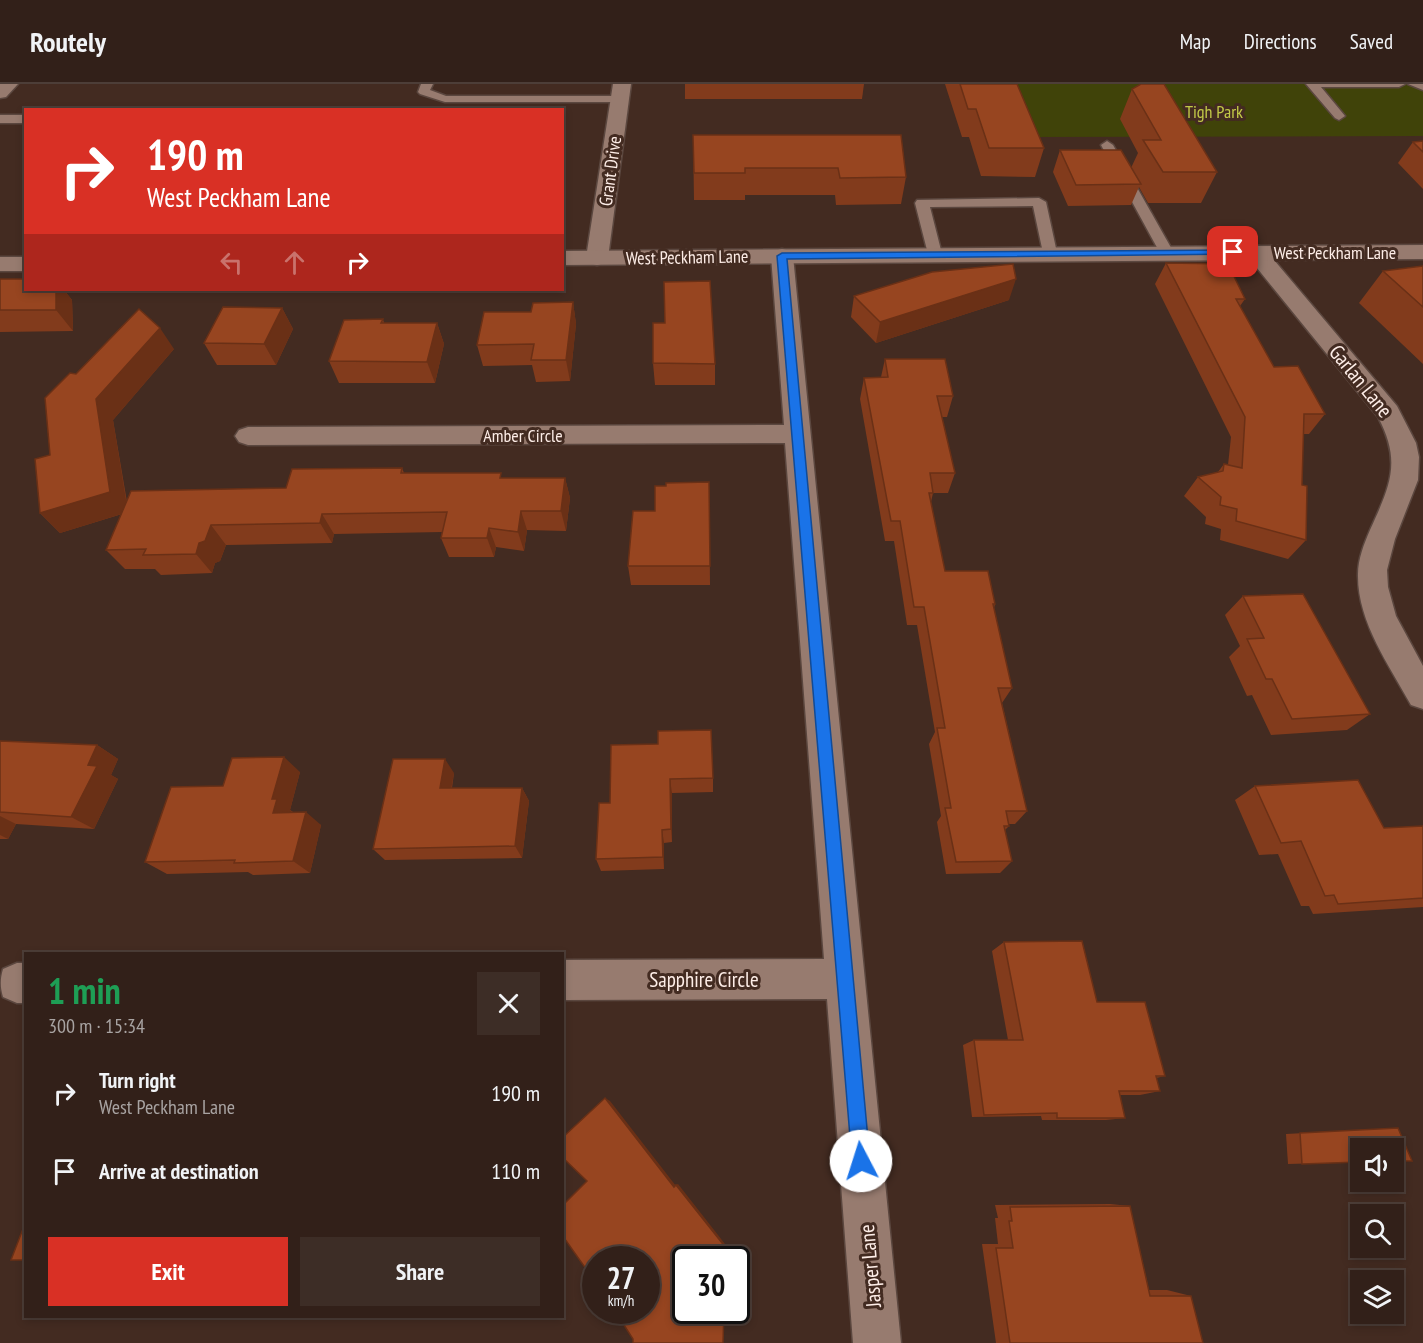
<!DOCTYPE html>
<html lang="en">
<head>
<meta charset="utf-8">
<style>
  :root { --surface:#322019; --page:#3d2d26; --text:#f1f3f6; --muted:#a8a3a2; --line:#4d3e38; --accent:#d93025 }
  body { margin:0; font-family:"PT Sans Narrow",sans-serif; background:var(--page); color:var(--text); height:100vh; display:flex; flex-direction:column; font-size:22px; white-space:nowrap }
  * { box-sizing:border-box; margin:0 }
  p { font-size:20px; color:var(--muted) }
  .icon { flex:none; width:33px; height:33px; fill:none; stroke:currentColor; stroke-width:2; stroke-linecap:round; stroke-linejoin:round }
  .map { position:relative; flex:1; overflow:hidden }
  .sheet { position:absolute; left:24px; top:868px; width:540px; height:366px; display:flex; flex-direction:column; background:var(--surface); border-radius:0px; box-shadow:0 3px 9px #0003,0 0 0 2px var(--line) }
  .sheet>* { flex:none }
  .top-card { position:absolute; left:24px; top:24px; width:540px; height:183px; border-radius:0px; box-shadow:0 3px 9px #0003,0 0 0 2px var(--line); background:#d93025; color:#fff; overflow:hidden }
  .controls { position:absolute; left:1350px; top:1054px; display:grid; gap:12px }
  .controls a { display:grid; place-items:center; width:54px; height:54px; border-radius:0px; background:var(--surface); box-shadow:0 3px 9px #0003,0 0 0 2px var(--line); font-size:30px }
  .speed { position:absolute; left:582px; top:1162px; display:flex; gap:12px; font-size:30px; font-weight:700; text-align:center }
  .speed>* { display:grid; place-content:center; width:78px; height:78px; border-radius:50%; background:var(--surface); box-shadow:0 3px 9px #0003,0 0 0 2px var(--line); line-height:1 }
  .speed small { font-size:15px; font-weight:400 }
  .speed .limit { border:3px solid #111; border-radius:9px; background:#fff; color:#111 }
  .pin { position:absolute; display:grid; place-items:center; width:51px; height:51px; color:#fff; margin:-26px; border-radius:12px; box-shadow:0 3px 9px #0006 }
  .me { position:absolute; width:66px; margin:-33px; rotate:355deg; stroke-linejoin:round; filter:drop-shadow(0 0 4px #0008) }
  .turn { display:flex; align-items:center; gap:21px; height:126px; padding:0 24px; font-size:27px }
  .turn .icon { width:78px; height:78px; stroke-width:2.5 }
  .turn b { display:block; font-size:42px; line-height:51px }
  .lanes { display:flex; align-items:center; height:57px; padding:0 24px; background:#0003; justify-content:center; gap:30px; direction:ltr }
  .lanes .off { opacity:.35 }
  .round { display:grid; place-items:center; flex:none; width:63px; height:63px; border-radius:0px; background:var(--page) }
  .head { display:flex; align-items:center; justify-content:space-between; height:102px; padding:0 24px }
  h1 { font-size:36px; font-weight:700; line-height:45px; color:#1e9e55 }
  .primary-button { display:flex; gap:12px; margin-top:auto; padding:12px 24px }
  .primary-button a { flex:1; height:69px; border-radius:0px; background:var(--accent); color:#fff; font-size:24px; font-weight:700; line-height:69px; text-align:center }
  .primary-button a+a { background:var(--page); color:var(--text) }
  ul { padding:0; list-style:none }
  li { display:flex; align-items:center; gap:18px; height:78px; padding:0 24px }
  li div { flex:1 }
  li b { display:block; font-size:22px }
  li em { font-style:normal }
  header { display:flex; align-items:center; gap:36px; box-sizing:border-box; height:84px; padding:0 30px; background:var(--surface); border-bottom:2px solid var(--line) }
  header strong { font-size:28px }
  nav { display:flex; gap:33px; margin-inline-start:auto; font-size:21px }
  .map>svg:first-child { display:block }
  .green { fill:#404309 }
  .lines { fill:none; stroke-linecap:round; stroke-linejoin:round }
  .lane-casing { stroke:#5b473f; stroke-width:3 }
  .street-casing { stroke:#5b473f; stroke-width:3 }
  .secondary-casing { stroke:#5b473f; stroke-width:3 }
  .lane { fill:#977b6f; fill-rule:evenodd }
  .street { fill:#977b6f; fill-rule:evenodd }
  .secondary { fill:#977b6f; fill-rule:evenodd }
  .wall { fill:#823b1c }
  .shaded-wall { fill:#6a3016 }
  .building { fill:#974520; stroke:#6a3016; stroke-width:1.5 }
  .route { fill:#1a73e8; stroke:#114b97; stroke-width:1.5 }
  .labels { text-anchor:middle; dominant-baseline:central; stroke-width:6; stroke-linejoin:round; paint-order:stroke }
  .far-park-label { font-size:18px; fill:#c2c947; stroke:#432b21 }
  .far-street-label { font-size:18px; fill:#fdede7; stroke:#432b21 }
  .street-label { font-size:21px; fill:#fdede7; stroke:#432b21 }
</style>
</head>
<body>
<header>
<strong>Routely</strong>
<nav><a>Map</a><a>Directions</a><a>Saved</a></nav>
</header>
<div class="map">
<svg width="1423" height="1259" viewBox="0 0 1423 1259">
  <rect width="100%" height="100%" fill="#432b21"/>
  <polygon class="green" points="1006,0 1423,0 1423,52 1025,53"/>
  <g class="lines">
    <g class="lane-casing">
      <g id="lane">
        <polygon points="421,0 433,0 430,6 446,12 620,12 626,15 620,18 445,18 420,10 418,8"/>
        <polygon points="1306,0 1405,0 1399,3 1321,3 1345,32 1339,36 1335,34"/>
        <polygon points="1408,0 1423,0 1423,6"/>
        <rect x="0" y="31" width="26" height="8"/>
        <polygon points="1107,57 1113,61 1174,169 1172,172 1162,172 1160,169 1101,61"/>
        <polygon points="1039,114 1046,118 1057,169 1055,172 1045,172 1043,169 1033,122 930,123 942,170 935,174 928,170 915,119 917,116"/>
      </g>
    </g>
    <g class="street-casing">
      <g id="street">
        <polygon points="0,0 18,0 6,13 0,14"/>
        <polygon points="613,0 631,0 608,174 605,179 597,181 589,179 586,174"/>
        <path d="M1255,161L1263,163L1397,322L1416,359L1419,373L1418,396L1395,455L1387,486L1388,503L1396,532L1423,582V625L1411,621C1389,581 1357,537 1358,490C1358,475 1364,460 1370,446C1390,402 1402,378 1378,333L1244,168L1247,163Z"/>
        <polygon points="782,165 790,167 793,172 901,1259 853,1259 827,915 562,916 562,876 824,875 785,359 248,361 239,358 235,352 239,346 248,343 784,341 771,172 774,167"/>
        <path d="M17,879H26V919H17L3,913C0,903 0,895 3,885Z"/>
      </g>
    </g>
    <g class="secondary-casing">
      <g id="secondary">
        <polygon points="1423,161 1423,175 562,181 562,167"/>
        <rect x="0" y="173" width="26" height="14"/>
      </g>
    </g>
    <use href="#lane" class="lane"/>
    <use href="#street" class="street"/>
    <use href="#secondary" class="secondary"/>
  </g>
  <g class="wall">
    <polygon points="685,0 864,0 862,15 685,15"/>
    <polygon points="945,0 1017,0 1044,64 1035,93 981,92 969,53 962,53"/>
    <polygon points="1132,5 1217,88 1201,119 1148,119 1139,103 1131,121 1068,122 1053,88 1060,66 1131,84 1138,69 1120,35"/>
    <polygon points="693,51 906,93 901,120 836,121 835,111 745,111 745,116 694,116"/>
    <polygon points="1423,57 1423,105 1398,79 1413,58"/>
    <polygon points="1166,179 1245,215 1240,222 1274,283 1325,330 1309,350 1303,350 1302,401 1306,456 1288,475 1220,456 1221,445 1205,440 1206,433 1184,412 1198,393 1218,388 1224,380 1228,381 1231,353 1155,200"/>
    <polygon points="1423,182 1423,280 1359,219 1383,187"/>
    <polygon points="0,195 26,206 64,206 72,216 73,247 0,248"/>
    <polygon points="854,212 1009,216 876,259 851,233"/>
    <polygon points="573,218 576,240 570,297 536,298 532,281 483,282 477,261 531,228"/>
    <polygon points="282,224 293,245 276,281 217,281 204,259"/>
    <polygon points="383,235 384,239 437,239 444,260 435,299 339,299 329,277"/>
    <polygon points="174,265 113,336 127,418 286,404 402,384 404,389 502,394 565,394 570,414 566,447 527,446 524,467 496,463 494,473 449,473 441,454 442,448 334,450 332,459 226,461 220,477 215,479 212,489 161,491 155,485 125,485 106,466 122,430 60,449 40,429 50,371 76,290"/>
    <polygon points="885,275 953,312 947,333 942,333 955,389 948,409 933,409 931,418 945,487 995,520 994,524 1012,604 1002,619 1027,727 1015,740 1008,740 1009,742 1005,746 1012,777 1000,789 946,790 937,738 941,732 929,660 935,648 917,541 907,541 894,457 885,457 860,315 864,294 881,293"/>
    <polygon points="653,279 715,280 715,301 655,301"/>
    <polygon points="709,398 710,501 631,501 628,482 655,427"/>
    <polygon points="1243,512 1370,630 1347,646 1271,651 1252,611 1247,612 1229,573 1240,562 1225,531"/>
    <polygon points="0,657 97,661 118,675 111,691 118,695 94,745 16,740 8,755 0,755"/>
    <polygon points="658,660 713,694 713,708 672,709 672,758 664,759 664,785 601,787 596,775 610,719"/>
    <polygon points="300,688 290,726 293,728 321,741 310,789 253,791 248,788 167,790 145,778 223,702"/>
    <polygon points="454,689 452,704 522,704 529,717 522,774 385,776 373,765"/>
    <polygon points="1255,702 1384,744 1423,742 1423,823 1313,830 1309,822 1301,822 1278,770 1259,771 1235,716"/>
    <polygon points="1004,858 1097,918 1165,992 1156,994 1160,1007 1140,1011 1120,1011 1125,1034 1106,1036 1042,1036 1041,1032 972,1033 963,961 974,956 1008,956 992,867"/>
    <polygon points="1398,1044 1360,1078 1288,1080 1286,1050"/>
    <polygon points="1110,1120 1130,1122 1149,1206 1167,1206 1191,1212 1203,1259 996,1259 982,1160 998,1160 995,1134 998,1134 995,1121"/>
  </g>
  <g class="shaded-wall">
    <polygon points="1016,195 1009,216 876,259 880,238"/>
    <polygon points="56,206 64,206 72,216 73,247 56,226"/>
    <polygon points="573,218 576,240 570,297 566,276"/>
    <polygon points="282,224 293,245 276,281 264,260"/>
    <polygon points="437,239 444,260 435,299 427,278"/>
    <polygon points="160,244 174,265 113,336 128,428 60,449 40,429 96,315"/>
    <polygon points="565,394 570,414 566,447 561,427"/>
    <polygon points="521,427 527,446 524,467 518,448"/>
    <polygon points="322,430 334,450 332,459 320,439"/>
    <polygon points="211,441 226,461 220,477 215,479 212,489 196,470 199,459"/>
    <polygon points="489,444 496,463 494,473 487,454"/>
    <polygon points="97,661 118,675 111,691 118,695 94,745 71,733 88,681"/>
    <polygon points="284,673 300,688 290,726 293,729 273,729 272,715"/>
    <polygon points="445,675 454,689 449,717 440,704"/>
    <polygon points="670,695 672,709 672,758 671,745"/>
    <polygon points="522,704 529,717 522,774 515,762"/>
    <polygon points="306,728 321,741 310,789 293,777"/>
    <polygon points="0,732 16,740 8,755 0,751"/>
    <polygon points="662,746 664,759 664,785 663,773"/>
    <polygon points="605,1014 610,1017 676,1102 674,1103"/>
    <polygon points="678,1100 725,1160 726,1164 676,1101"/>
  </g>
  <g class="building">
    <polygon points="960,0 1017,0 1044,64 989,64 976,25 968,25"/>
    <polygon points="1141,0 1164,0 1217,88 1163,88 1143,56 1161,56 1132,5"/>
    <polygon points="693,51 901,51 906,93 840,94 838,84 745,84 745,89 694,89"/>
    <polygon points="1423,57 1423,68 1413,58"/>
    <polygon points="1060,66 1121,66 1141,100 1076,101"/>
    <polygon points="1166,179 1228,180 1245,215 1236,215 1274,283 1298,282 1325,330 1304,330 1302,401 1307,402 1306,456 1236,437 1237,425 1220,421 1221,413 1198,393 1223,387 1224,380 1242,384 1245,333"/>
    <polygon points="1013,180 1016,195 880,238 854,212 932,188"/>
    <polygon points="1423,182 1423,223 1383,187"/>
    <polygon points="0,195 26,195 26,206 56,206 56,226 0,226"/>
    <polygon points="710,197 715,280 653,279 653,239 665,239 664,198"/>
    <polygon points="573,218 566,276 531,276 534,260 477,261 484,228 531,228 533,219"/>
    <polygon points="223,223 282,224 264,260 204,259"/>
    <polygon points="139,225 160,244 96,315 110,408 40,429 35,375 50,371 45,314 70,289 76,290"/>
    <polygon points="383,235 381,239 437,239 427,278 329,277 344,236"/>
    <polygon points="885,275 945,275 953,312 937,312 955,389 930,389 933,409 929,409 945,487 988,487 995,520 993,520 1012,604 998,604 1027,727 1006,727 1009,742 1004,742 1012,777 956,778 945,724 951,724 937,644 945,644 924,523 914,523 900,437 891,437 864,294 888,293"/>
    <polygon points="402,384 401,389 501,389 500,394 565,394 561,427 521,427 518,448 489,444 487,454 441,454 447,428 322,430 320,439 211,441 205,457 199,459 196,470 143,471 146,465 106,466 131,407 286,404 292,385"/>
    <polygon points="709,398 710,482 628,482 633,427 655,427 655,402 666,402 666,399"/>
    <polygon points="1303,510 1370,630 1292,635 1272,595 1266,595 1247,555 1264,554 1243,512"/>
    <polygon points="711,646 713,694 670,695 671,745 662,746 663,773 596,775 599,719 610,719 611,661 658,660 658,647"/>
    <polygon points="0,657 97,661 88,681 97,682 71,733 0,728"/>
    <polygon points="284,673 272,715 277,715 273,729 306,728 293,777 234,779 235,776 145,778 171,703 223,702 232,674"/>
    <polygon points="393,675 445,675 440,704 522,704 515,762 373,765"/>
    <polygon points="1358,696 1384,744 1423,742 1423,814 1338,820 1334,811 1325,812 1301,757 1281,759 1255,702"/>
    <polygon points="1082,857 1097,918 1145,918 1165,992 1156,992 1160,1007 1119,1007 1125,1034 1057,1034 1057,1029 984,1031 974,956 1023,956 1004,858"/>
    <polygon points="605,1014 674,1103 676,1101 726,1164 726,1176 686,1176 686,1227 724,1227 723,1259 633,1259 633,1255 615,1227 646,1227 646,1176 596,1176 596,1199 562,1151 562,1122 587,1097 562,1073 562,1054"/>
    <polygon points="1398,1044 1412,1077 1394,1077 1394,1065 1360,1065 1360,1078 1302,1080 1300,1049"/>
    <polygon points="1130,1122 1150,1212 1191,1212 1203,1259 1010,1259 996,1164 1013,1164 1009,1137 1012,1137 1010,1123"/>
    <polygon points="26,1137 26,1176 11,1176"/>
  </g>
  <polygon class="route" points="1233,166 1236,166 1236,170 787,175 870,1077 868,1083 861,1086 855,1083 852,1077 777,172 782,169"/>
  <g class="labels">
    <g class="far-park-label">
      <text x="1214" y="27">Tigh Park</text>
    </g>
    <g class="far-street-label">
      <text transform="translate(610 87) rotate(-82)">Grant Drive</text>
      <text x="1335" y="168">West Peckham Lane</text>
      <text transform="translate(687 173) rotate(-1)">West Peckham Lane</text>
      <text x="523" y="351">Amber Circle</text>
    </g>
    <g class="street-label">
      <text transform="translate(1361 297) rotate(51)">Garlan Lane</text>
      <text x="704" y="895">Sapphire Circle</text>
      <text transform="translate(870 1182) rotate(-95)">Jasper Lane</text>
    </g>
  </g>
</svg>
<div class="controls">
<a><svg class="icon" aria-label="sound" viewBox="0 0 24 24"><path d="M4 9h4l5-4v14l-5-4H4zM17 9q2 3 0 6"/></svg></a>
<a><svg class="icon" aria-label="search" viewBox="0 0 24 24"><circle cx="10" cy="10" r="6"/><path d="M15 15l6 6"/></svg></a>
<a><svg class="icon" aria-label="layers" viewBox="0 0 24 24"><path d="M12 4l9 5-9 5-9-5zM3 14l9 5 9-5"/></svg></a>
</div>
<div class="speed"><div>27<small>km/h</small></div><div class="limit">30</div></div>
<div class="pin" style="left:1233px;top:168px;background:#d93025"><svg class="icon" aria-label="arrive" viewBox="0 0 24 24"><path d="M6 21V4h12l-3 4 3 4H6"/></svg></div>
<svg class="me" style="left:861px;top:1077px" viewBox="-20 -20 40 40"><circle r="19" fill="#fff"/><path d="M0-13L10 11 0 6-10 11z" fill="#1a73e8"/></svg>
<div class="top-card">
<div class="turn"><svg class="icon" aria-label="right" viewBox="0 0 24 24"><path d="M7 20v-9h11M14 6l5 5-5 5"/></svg><div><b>190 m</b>West Peckham Lane</div></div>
<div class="lanes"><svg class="icon off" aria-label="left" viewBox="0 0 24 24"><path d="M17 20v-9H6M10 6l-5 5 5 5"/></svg><svg class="icon off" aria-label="ahead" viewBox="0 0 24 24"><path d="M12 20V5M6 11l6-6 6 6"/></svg><svg class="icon" aria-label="right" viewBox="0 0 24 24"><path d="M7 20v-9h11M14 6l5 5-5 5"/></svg></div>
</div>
<section class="sheet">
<div class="head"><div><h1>1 min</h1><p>300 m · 15:34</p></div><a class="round"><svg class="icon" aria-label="close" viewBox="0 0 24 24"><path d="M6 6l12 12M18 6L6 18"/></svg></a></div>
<ul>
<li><svg class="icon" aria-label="right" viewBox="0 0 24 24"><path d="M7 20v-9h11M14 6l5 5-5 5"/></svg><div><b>Turn right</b><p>West Peckham Lane</p></div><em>190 m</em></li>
<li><svg class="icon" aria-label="arrive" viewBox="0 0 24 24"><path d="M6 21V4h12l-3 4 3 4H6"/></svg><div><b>Arrive at destination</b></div><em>110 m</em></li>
</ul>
<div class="primary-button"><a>Exit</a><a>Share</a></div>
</section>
</div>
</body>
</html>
